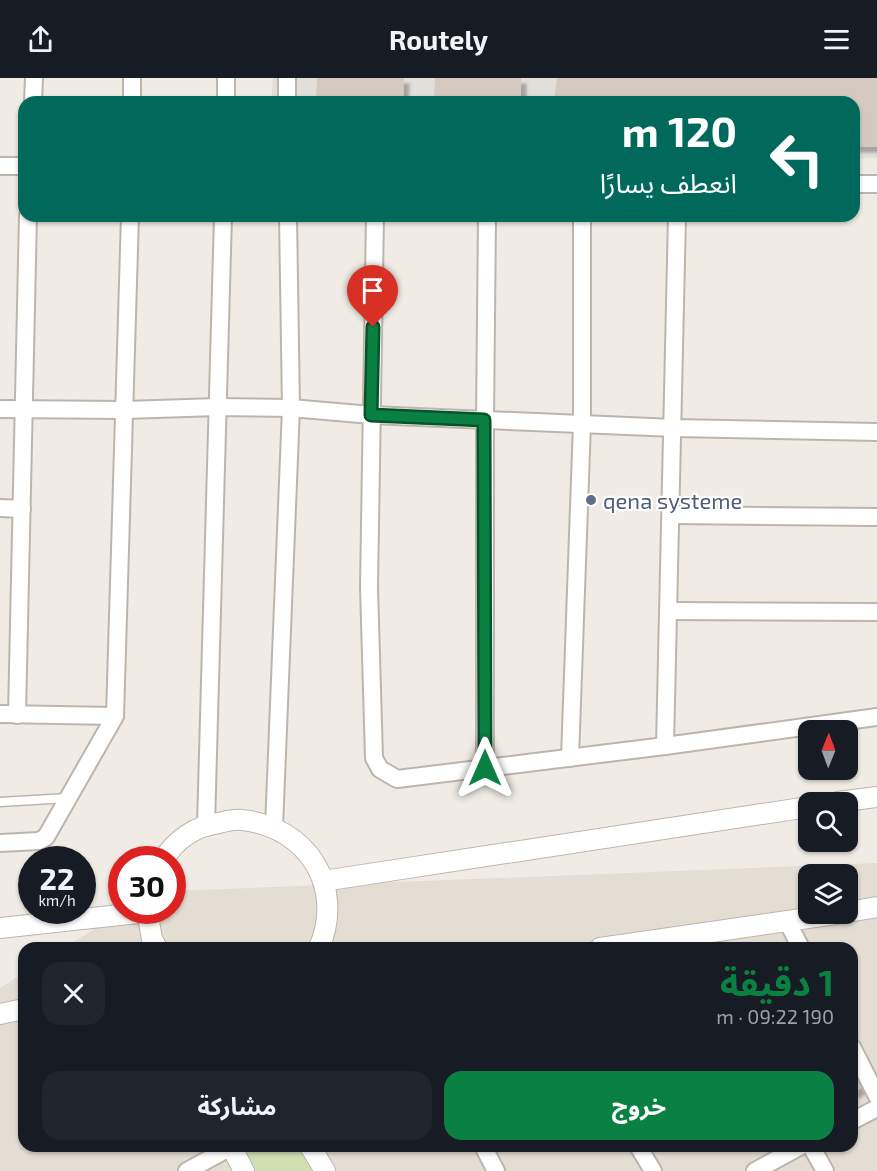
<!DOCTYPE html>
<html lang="ar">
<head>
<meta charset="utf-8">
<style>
  :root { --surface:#171b24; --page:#20242c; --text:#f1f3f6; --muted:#9ea1a6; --accent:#0b8043 }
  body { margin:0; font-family:"Exo 2","Noto Sans Arabic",sans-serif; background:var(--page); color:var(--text); direction:rtl; height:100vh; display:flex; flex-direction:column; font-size:22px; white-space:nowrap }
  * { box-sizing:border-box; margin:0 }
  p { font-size:20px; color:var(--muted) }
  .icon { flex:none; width:33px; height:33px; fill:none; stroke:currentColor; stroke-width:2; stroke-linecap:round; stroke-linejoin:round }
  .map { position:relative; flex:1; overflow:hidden; direction:ltr }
  .details { position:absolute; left:18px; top:864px; width:840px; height:210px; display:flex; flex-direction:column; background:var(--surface); border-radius:18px; box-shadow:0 2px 4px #0004; direction:rtl }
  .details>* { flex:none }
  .hud { position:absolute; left:18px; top:18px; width:842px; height:126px; border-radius:18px; box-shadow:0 2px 4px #0004; direction:rtl; background:#00695c; color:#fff; overflow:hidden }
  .needle { width:39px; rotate:1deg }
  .tools { position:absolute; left:798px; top:642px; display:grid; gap:12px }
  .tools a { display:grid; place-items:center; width:60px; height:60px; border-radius:12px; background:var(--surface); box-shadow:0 2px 4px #0004; font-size:30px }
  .speed { position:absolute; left:18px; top:768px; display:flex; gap:12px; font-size:30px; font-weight:700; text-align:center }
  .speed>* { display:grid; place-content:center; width:78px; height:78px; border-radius:50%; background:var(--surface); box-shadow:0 2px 4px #0004; line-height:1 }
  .speed small { font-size:15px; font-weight:400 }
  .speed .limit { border:9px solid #d22; background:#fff; color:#111 }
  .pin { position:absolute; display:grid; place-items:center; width:51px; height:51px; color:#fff; margin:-62px -26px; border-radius:50% 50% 50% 0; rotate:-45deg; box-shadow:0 0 6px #0007 }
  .pin .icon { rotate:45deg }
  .me { position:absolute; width:66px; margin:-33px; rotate:0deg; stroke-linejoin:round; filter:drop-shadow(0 0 4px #0008) }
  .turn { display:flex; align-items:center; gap:21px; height:126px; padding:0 24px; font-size:27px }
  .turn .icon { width:78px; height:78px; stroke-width:2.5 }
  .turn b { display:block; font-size:42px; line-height:51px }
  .round { display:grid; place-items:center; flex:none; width:63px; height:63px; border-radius:18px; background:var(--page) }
  .headline { display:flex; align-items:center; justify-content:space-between; height:102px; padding:0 24px }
  h1 { font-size:36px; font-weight:700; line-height:45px; color:var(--accent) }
  .action { display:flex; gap:12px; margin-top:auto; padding:12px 24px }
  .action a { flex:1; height:69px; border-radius:18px; background:var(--accent); color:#fff; font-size:24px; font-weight:700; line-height:69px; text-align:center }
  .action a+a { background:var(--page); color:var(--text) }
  header { display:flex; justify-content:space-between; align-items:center; height:78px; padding:0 24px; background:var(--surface); font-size:27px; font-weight:700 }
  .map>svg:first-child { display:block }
  .residential { fill:#e4ddd4; fill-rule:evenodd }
  .industrial { fill:#e2deda }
  .green { fill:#d0e0b3 }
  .building { fill:#d3c9bf; filter:url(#shadow) }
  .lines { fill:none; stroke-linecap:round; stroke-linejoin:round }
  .service-casing { stroke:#bdb5ac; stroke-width:11 }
  .minor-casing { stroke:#bdb5ac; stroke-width:20 }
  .tertiary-casing { stroke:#bdb5ac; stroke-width:22 }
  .service { stroke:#fff; stroke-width:8 }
  .minor { stroke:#fff; stroke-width:16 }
  .tertiary { stroke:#fff; stroke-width:20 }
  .route-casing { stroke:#07532c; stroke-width:15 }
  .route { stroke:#0b8043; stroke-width:10 }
  .service-dot { fill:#5c6f8a; stroke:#fff; stroke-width:2 }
  .labels { text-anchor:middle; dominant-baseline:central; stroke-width:4.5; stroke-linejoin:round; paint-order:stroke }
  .service-label { font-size:22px; fill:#4e5e75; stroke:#fff; text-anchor:start }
</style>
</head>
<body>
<header><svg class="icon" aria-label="menu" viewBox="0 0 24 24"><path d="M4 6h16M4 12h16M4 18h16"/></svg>Routely<svg class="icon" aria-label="share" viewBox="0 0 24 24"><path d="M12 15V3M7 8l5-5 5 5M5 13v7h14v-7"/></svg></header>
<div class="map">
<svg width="877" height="1093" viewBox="0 0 877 1093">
  <defs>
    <filter id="shadow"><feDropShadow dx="5.5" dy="5.5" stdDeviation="1.5" flood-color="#0004"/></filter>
  </defs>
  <rect width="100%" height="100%" fill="#f0ece5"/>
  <path class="residential" d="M877,785V1093H0V910L24,895V1068H852V870H64L123,833L172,832L173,813ZM808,796H848V836H808Z"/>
  <polygon class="industrial" points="273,0 877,0 877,80 854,80 854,24 271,24"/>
  <polygon class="green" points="243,1068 308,1068 321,1093 248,1093 237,1071"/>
  <g class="building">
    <polygon points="317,0 404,0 403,24 316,24"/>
    <polygon points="435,0 521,0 521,24 434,24"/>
    <polygon points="557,0 877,0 877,69 854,69 854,24 554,24"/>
    <polygon points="777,863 781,870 759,870"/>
    <polygon points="852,995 861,1010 852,1016"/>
  </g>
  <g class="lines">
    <g class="service-casing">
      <polyline id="service" points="0,724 68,720"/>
    </g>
    <g class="minor-casing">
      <g id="minor">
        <polyline points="287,0 287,24"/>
        <polyline points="33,24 34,0"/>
        <polyline points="132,24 132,0"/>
        <polyline points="226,24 226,0"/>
        <polyline points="0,88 24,88"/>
        <polyline points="854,106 877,106"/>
        <polyline points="375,138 369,509 374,680 380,691 397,701 665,668 877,639"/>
        <polyline points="0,331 125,332 218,329 291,330 371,337 674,350 877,354"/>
        <polyline points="0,430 22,431"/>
        <polyline points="672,437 877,439"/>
        <polyline points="669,533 877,534"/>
        <polyline points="0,636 115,638"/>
        <polyline points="17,637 28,138"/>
        <polyline points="665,668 677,138"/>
        <polyline points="570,680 582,345 582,138"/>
        <polyline points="485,690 485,342 487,138"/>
        <polyline points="206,747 223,138"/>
        <polyline points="274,749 291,330 288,138"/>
        <polyline points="0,765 39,763 46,759 115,638 130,138"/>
        <polyline points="787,843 801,870"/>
        <polyline points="695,857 702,870"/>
        <polyline points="852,969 877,1018"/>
        <polyline points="852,1043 877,1030"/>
        <polyline points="483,1068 496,1093"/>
        <polyline points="638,1068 653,1093"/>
        <polyline points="811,1068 825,1093"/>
        <polyline points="187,1093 231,1069"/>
        <polyline points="755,1093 801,1068"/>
      </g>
    </g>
    <g class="tertiary-casing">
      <g id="tertiary">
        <polyline points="838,724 877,719"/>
        <path d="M163,782C176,761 196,748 219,745C226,743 235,741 242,742C308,749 345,809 319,870"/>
        <polyline points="323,803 808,729"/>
        <polyline points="147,832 152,861 157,870"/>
        <polyline points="848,834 877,829"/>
        <polyline points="0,850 147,834"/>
        <polyline points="600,870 836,836"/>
        <polyline points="0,936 24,931"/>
        <polyline points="231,1068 244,1093"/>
        <polyline points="310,1068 325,1093"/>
      </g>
    </g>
    <use href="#service" class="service"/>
    <use href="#minor" class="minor"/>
    <use href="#tertiary" class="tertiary"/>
  </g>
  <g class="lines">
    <g class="route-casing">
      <polyline id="route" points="373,249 371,337 484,342 485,690"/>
    </g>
    <use href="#route" class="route"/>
  </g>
  <circle class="service-dot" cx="591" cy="422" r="6"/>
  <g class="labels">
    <g class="service-label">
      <text x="603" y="422">qena systeme</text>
    </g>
  </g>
</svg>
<div class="tools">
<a><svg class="needle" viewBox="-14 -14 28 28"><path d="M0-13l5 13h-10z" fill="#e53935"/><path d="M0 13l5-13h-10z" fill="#9ea1a6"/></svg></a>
<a><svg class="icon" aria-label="search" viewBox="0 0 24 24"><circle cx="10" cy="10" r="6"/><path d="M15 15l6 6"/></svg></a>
<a><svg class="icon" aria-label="layers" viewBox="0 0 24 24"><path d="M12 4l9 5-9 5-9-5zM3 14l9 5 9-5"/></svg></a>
</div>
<div class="speed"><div>22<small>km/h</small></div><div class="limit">30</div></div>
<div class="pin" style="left:373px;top:249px;background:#d93025"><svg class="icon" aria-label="arrive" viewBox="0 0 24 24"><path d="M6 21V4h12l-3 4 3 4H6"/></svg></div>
<svg class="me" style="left:485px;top:690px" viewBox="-20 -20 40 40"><path d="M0-17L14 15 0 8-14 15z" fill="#0b8043" stroke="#fff" stroke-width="4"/></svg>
<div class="hud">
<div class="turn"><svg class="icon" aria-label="left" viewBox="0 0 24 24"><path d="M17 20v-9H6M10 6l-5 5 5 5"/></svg><div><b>120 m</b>انعطف يسارًا</div></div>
</div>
<section class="details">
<div class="headline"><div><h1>1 دقيقة</h1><p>190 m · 09:22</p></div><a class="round"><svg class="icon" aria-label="close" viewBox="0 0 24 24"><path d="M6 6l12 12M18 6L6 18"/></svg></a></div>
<div class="action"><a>خروج</a><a>مشاركة</a></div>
</section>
</div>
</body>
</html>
